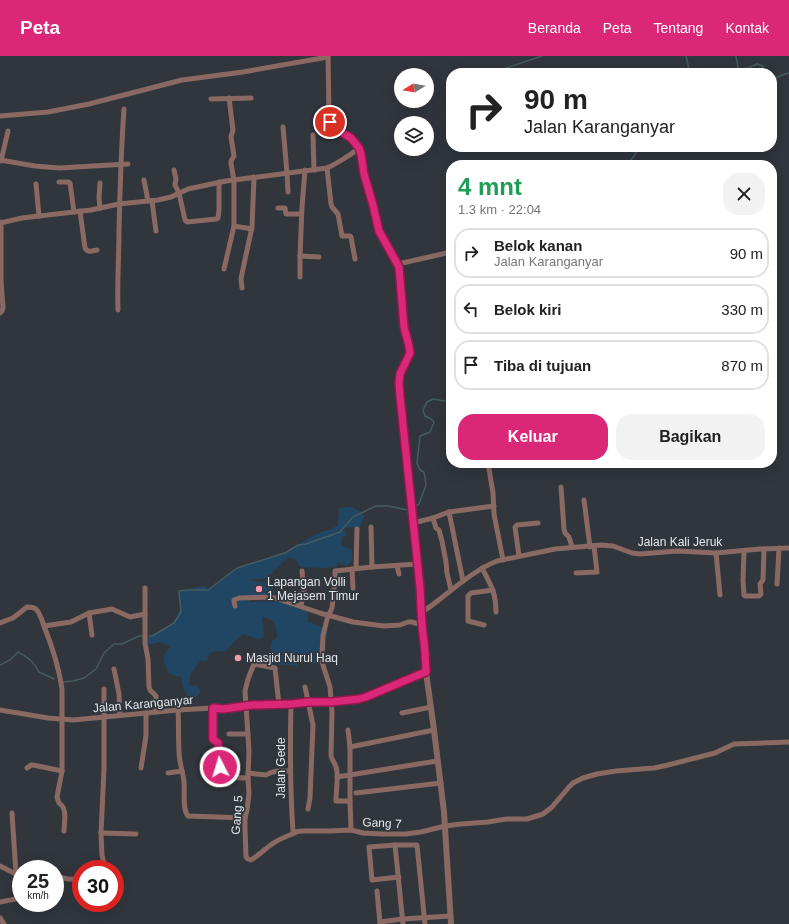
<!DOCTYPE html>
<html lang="id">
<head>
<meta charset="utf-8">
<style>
  :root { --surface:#fff; --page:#f2f2f2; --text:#222; --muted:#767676; --line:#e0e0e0; --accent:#db2777 }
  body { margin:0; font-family:Arial,sans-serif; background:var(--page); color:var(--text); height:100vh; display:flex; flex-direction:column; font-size:15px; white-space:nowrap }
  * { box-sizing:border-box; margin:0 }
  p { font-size:13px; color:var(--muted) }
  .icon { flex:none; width:22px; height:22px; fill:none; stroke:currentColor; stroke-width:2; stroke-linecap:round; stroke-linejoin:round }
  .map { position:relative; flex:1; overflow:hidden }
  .side { position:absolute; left:446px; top:104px; width:331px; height:308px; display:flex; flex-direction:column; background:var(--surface); border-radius:16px; box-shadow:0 4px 16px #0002 }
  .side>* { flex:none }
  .guide { position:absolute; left:446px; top:12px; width:331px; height:84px; border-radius:16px; box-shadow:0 4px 16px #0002; background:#fff; color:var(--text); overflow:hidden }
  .needle { width:26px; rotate:259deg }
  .fabs { position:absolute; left:394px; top:12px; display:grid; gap:8px }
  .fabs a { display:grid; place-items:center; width:40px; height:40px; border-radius:50%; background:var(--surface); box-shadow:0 4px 16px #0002; font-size:20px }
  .speed { position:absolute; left:12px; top:804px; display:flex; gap:8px; font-size:20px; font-weight:700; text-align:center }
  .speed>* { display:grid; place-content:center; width:52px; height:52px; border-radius:50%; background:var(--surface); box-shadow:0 4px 16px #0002; line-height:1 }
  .speed small { font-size:10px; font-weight:400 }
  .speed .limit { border:6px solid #d22; background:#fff; color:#111 }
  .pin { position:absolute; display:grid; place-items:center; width:34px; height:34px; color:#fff; margin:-17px; border:2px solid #fff; border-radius:50%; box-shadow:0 1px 4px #0007 }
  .me { position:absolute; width:44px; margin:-22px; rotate:355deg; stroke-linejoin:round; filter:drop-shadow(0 0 3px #0008) }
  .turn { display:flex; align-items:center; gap:14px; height:84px; padding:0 12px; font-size:18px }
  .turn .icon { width:52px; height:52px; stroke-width:2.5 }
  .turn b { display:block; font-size:28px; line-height:34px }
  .round { display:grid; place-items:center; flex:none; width:42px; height:42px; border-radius:16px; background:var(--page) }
  .head { display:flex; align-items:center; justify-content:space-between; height:68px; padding:0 12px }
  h1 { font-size:24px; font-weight:700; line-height:30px; color:#1e9e55 }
  .cta { display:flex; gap:8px; margin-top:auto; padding:8px 12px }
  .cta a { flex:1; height:46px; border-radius:16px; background:var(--accent); color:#fff; font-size:16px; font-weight:700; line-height:46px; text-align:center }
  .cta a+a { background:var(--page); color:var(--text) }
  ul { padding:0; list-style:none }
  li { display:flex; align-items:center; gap:12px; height:50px; margin:0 8px 6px; padding:0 4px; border:2px solid var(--line); border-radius:16px }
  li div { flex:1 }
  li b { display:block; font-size:15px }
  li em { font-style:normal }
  header { display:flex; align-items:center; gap:24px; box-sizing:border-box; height:56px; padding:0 20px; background:var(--accent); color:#fff }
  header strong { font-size:19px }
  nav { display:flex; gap:22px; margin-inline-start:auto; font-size:14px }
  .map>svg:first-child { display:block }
  .green { fill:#214664 }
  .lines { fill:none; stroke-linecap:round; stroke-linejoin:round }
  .stream { stroke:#445c5e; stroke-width:1.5 }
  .minor { stroke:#8a6963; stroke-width:5 }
  .tertiary { stroke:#8a6963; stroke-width:6 }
  .route-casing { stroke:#8e194d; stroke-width:10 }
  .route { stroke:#db2777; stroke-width:7 }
  .poi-dot { fill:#f29aad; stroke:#30363c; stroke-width:1.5 }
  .labels { text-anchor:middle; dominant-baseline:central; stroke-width:3.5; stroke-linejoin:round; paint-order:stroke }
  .street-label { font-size:12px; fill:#e3e7eb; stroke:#30363c }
  .poi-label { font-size:12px; fill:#e3e7eb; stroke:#30363c; text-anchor:start }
</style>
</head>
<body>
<header>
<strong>Peta</strong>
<nav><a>Beranda</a><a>Peta</a><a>Tentang</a><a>Kontak</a></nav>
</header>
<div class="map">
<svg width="789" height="868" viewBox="0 0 789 868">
  <rect width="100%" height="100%" fill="#30363c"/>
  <path class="green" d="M353,451L362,457L364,461L360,471L344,472L347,479L342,481L341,489L352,494V504L347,510L338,506L336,511L324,512L301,511L295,503L288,501L267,522L249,524C260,527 268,524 274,535L271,543L247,541L250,546L278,545V539L288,543L289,548L308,554V566L327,573L325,607L317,608L298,605L297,610L274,608L264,610L262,604L270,599L272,585L277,582L276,571L272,564L262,561L263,570L264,581L258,583L243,578L230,590L226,596L215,595L209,598L207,605L199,604L195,613L191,616L189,630L197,629L200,635L197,641L188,640L183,632L181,621L169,618C164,607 160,602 170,591L161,586L147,589V582L174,567L180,552L179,535L204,530L208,534L237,512L288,495L309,482L321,476L330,474L338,469L339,452Z"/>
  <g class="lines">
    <g class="stream">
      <polyline points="686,0 690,17"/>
      <polyline points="736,0 738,12 743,14 757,8 763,10 763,17"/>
      <polyline points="491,17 542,0"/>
      <polyline points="772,24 782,19 789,17"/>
      <polyline points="627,109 634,100 638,92 641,91"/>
      <polyline points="414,451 419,448 426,429 424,416 420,414 417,407 420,380 430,376 434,366 431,363 425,360 423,354 427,346 433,343 450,346 451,320"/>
      <polyline points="149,580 152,580 174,567 181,556 179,535 189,534 208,534 237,512 285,497 298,489 306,488 340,476 353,461 376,450 388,450 408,454 411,453"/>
      <path d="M0,609L10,604L18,596C28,602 34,605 39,616L54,623"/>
      <polyline points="62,626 73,625 84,622 96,613 104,597 114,588 122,588 139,580 142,580"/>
    </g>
    <g class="minor">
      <path d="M328,0L329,57C332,80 346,75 358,90"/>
      <polyline points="211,43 251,42"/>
      <polyline points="0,60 48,56 89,48 182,24 243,16 328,1"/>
      <polyline points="283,71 287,117 288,136"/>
      <polyline points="313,79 314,114"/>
      <polyline points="0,104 35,110 59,112 128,108"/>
      <polyline points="1,105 8,75"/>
      <polyline points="327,112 331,148 332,151 338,158 342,180 350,180 351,181 355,203"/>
      <polyline points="174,114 176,123 175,129 179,137 185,164 187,166 216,163 218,162 219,154 219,126"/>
      <polyline points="144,124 148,145"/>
      <polyline points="59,126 68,126 70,127 74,156"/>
      <polyline points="36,128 39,160"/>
      <polyline points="152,145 156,175"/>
      <polyline points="100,152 99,142 100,127"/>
      <polyline points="278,152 285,152 286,158 301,158"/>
      <path d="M80,155L85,192C88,197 92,195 97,194"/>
      <path d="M0,167L22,162L91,154L119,148L158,144L171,141L188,133L226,125L327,112C336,108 352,98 359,92"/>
      <polyline points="234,170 252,173"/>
      <polyline points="300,200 319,201"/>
      <polyline points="398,208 451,196"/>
      <polyline points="224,213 234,170 234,124 231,108 231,105 234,100 231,81 233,74 229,42"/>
      <polyline points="300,221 300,200 302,151 305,114"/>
      <polyline points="242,232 241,223 243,213 252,171 254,121"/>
      <path d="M118,254C117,227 119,200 119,174C120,133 121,94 124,53"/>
      <polyline points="0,257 2,255 3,252 1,224 1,166"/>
      <polyline points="488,407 493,437 494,458 503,504"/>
      <polyline points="561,431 564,473 565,477 569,481 572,491"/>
      <polyline points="584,444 590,491"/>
      <polyline points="449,456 463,525"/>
      <polyline points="433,462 436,472 439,474 442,485 446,506 447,517 451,534"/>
      <polyline points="413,467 433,462 449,456 494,450"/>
      <polyline points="371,471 372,511"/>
      <polyline points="744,495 743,524 744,539 745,540 759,540 761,538 760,528 763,524 764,493"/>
      <polyline points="716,497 720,539"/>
      <polyline points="519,500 515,471 517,469 538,467"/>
      <polyline points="397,510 399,518"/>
      <polyline points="356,512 357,473"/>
      <path d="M482,512C491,529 496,537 496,556"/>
      <polyline points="352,513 353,532"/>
      <polyline points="576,517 597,516 594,490"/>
      <polyline points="777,528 779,492"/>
      <polyline points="145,532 145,558"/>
      <polyline points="235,550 234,546 234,544 239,542 272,541 320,557 353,566 384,570 400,569 408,566 412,566 422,569"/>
      <polyline points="301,550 304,534 302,515"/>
      <polyline points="89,557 92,579"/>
      <path d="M421,557C445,541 471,515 497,505L555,493L601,489L613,490L632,497L640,498L677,495L716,497L760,493L789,492"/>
      <path d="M0,567L13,562L27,551C31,551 33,551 36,553C40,557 42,564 44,570C52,590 59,612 62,633V715L57,741L59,747C68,753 64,765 64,775"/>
      <polyline points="484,569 468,565 468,540 471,537 493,534"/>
      <polyline points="44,570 71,566 89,557 112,553 130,561 145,558 145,587 148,603 149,631 150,634 156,640 156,656"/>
      <polyline points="114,613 119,638 120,659"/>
      <polyline points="305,631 313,669 310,742 308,753"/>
      <polyline points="104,633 104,713 101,777 102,799 105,813"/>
      <path d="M291,648C290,691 290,733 293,775L294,776L302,775H329L351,774L363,777L382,778H406L421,776L445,770L461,768L488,766L506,763H527L543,758L552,751L569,731L573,727L583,722L597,718L616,715L654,712L668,709L715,697L734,688L789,686"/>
      <path d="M279,649L275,612L254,608L248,623L245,635L249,695L248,722L249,738L247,754L245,762V773L246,801L248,803L251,804C259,799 265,793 272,788C279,783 287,780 295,777"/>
      <path d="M213,652V683L218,687C219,695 219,703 220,710C223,722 238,722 248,722"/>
      <polyline points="0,654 48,662 73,664 178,654 213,652 223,653 252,649 291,648 308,646 331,646 359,643 367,641 384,633 426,616"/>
      <path d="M178,654C179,668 178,681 179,695C179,706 183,716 184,726C185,736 182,753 188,760L245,762"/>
      <polyline points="402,657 431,651"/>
      <polyline points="348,674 350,691 350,745"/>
      <polyline points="229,678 248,678"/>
      <polyline points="350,691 434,674"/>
      <polyline points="27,712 31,709 33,709 62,715"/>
      <polyline points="141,712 146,680 146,657"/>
      <polyline points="168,717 182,715"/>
      <path d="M248,717L266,719C274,714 282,715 290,715"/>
      <polyline points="337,721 437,705"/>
      <polyline points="356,737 441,727"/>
      <polyline points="12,757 16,818"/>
      <path d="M351,774L350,745H336V743C336,735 339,719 336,711C335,707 332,704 331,700L332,656L330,631L323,609L322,598L323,580L327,563L332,552L335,525V515L372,511L417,508"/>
      <polyline points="101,777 136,778"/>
      <polyline points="395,789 369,791 372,824 399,821"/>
      <polyline points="0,810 16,818 21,819"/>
      <path d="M55,819C65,823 70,824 81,823"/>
      <polyline points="377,835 380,867"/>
      <polyline points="0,846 21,842"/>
      <polyline points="0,862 4,868"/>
      <polyline points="380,866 402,863 451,860"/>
      <polyline points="403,868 395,789 417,789 425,868"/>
    </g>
    <polyline class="tertiary" points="358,90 361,99 363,118 373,149 378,172 399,211 403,271 409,290 410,297 400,318 399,327 400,340 420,531 422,569 425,595 426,616 434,674 444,756 451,868"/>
  </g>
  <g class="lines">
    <g class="route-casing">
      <polyline id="route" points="220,711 218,687 213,683 213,652 223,653 252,649 292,648 308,646 331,646 359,643 366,641 416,620 426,616 425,595 422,569 420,531 400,340 399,327 400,318 410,297 409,290 404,271 399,211 379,175 373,149 364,118 361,98 359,92 351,82 334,72 330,66"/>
    </g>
    <use href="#route" class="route"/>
  </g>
  <g class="poi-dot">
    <circle cx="259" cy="533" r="4"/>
    <circle cx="238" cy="602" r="4"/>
  </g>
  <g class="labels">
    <g class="street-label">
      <text x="680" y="486">Jalan Kali Jeruk</text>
      <text transform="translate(143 648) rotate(-5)">Jalan Karanganyar</text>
      <text transform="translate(281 712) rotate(-90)">Jalan Gede</text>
      <text transform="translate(237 759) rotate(-86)">Gang 5</text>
      <text transform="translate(382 767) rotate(3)">Gang 7</text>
    </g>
    <g class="poi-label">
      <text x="267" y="526">Lapangan Volli<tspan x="267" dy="14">1 Mejasem Timur</tspan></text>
      <text x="246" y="602">Masjid Nurul Haq</text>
    </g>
  </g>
</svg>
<div class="fabs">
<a><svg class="needle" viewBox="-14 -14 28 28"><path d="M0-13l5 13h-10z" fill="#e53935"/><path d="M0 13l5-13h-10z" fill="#767676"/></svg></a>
<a><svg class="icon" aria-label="layers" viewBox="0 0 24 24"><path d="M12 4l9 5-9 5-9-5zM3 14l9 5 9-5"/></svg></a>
</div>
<div class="speed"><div>25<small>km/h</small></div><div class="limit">30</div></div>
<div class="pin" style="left:330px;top:66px;background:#d93025"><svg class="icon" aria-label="arrive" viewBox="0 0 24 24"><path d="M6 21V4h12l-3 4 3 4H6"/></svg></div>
<svg class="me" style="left:220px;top:711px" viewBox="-20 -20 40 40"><circle r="17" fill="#db2777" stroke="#fff" stroke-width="3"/><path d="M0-11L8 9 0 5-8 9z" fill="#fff"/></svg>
<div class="guide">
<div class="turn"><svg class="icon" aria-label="right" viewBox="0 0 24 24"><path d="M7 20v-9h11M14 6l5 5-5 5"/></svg><div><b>90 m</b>Jalan Karanganyar</div></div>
</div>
<section class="side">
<div class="head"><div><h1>4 mnt</h1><p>1.3 km · 22:04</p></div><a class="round"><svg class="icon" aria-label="close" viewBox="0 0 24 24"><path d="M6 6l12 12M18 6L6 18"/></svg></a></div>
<ul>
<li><svg class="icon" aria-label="right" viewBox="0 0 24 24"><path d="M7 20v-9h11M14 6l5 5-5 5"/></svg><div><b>Belok kanan</b><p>Jalan Karanganyar</p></div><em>90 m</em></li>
<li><svg class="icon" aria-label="left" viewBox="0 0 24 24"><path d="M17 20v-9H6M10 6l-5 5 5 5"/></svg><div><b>Belok kiri</b></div><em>330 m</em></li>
<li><svg class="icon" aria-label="arrive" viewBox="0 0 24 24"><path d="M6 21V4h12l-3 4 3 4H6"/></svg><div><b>Tiba di tujuan</b></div><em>870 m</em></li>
</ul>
<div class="cta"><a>Keluar</a><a>Bagikan</a></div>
</section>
</div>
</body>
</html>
